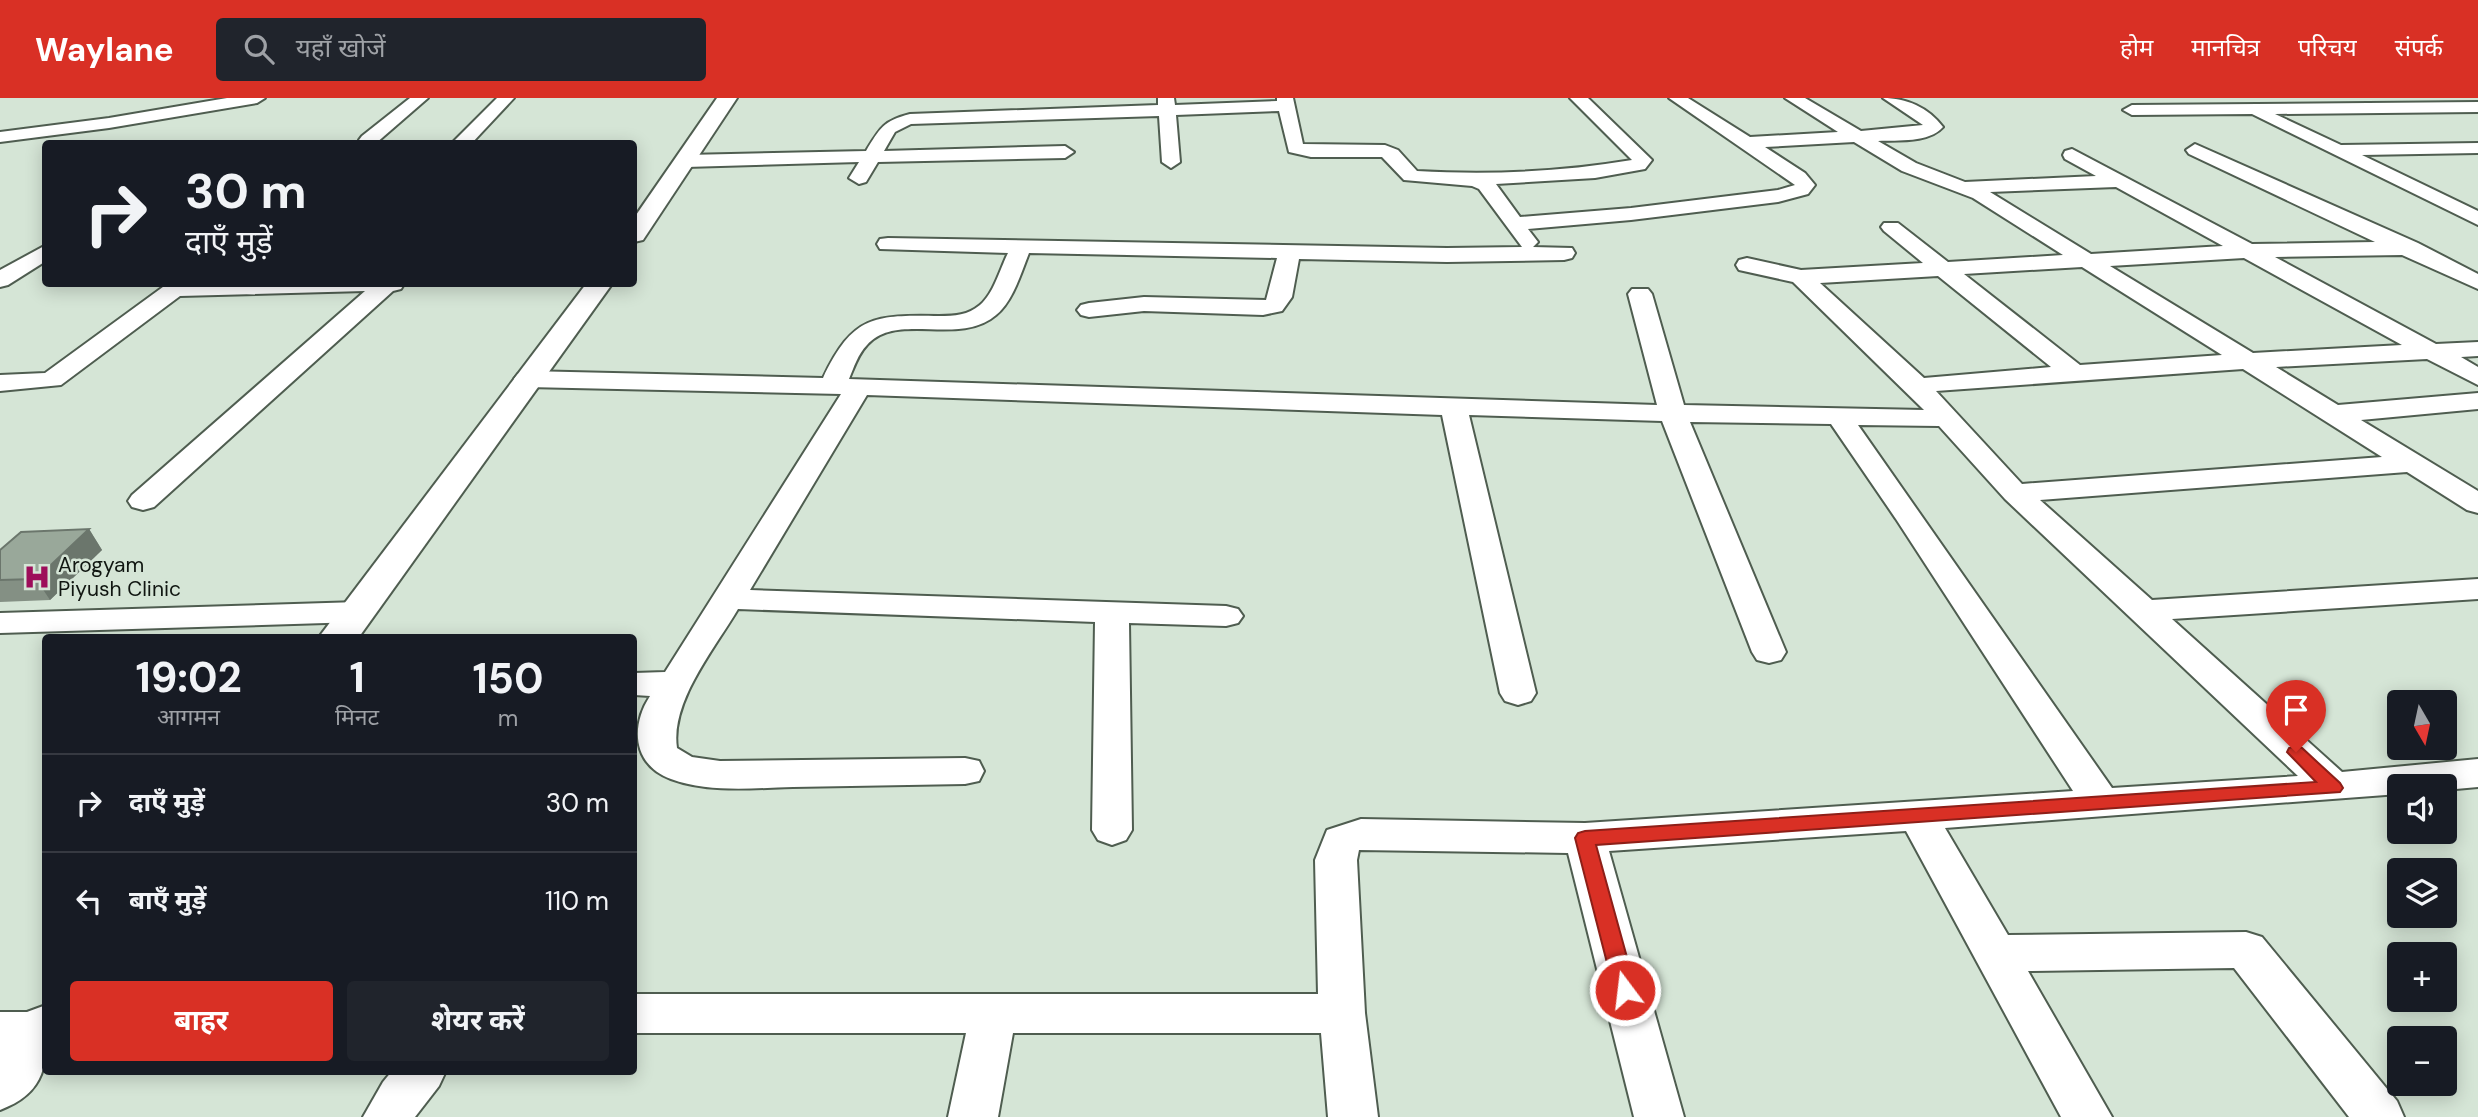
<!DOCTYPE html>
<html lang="hi">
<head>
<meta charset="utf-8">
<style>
  :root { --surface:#171b24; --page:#20242c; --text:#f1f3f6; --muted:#9ea1a6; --line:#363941; --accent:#d93025 }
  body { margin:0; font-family:"DM Sans","Noto Sans Devanagari",sans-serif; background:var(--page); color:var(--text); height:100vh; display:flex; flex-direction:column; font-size:26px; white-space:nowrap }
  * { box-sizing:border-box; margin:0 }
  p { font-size:23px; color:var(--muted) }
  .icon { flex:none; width:38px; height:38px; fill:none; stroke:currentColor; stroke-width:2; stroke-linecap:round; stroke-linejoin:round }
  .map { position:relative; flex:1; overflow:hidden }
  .drawer { position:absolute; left:42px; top:536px; width:595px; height:441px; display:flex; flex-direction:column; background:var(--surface); border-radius:7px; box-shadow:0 4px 18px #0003 }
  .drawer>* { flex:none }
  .banner { position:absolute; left:42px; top:42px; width:595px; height:147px; border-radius:7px; box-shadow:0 4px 18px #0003; background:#171b24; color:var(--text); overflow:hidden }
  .needle { width:46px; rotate:171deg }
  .controls { position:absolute; left:2387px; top:592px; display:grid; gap:14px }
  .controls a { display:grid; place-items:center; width:70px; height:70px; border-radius:7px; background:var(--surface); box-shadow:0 4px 18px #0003; font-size:35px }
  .pin { position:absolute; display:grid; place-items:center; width:60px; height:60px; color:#fff; margin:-72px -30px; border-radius:50% 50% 50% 0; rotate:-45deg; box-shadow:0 0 7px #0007 }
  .pin .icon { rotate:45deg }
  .me { position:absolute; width:77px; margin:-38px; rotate:345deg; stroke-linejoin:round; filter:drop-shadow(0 0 5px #0008) }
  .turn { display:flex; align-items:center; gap:24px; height:147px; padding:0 28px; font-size:32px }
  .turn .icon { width:91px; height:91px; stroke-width:2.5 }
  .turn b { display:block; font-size:49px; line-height:60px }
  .eta { display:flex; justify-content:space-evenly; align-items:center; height:119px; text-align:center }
  .eta b { font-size:42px; font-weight:700; line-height:49px }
  .button { display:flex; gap:14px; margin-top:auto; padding:14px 28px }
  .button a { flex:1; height:80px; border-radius:7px; background:var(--accent); color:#fff; font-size:28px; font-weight:700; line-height:80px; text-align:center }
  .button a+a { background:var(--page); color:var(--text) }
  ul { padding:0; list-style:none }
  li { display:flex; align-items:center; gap:21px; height:98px; padding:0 28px; border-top:2px solid var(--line) }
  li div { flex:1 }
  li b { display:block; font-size:26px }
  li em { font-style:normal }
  header { display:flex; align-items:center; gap:42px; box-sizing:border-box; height:98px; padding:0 35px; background:var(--accent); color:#fff }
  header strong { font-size:33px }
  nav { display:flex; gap:38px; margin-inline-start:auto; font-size:24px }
  .search { width:490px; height:63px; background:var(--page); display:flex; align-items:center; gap:18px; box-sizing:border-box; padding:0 24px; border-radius:7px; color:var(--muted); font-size:26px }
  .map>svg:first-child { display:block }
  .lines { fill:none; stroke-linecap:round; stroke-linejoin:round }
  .minor-casing { stroke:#4f5d50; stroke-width:4 }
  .primary-casing { stroke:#4f5d50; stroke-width:4 }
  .minor { fill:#fff; fill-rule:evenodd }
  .primary { fill:#fff; fill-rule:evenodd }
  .wall { fill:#849084 }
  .shaded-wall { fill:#6b766c }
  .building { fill:#99a89a; stroke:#6b766c; stroke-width:2 }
  .route { fill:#d93025; stroke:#8d1f18; stroke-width:2 }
  .labels { text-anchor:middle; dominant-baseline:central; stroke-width:5; stroke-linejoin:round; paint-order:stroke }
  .poi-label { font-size:21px; fill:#101611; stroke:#d5e5d6; text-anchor:start }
</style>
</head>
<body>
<header>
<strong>Waylane</strong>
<div class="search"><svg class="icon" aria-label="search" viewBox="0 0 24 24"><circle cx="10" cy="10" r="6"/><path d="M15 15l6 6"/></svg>यहाँ खोजें</div>
<nav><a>होम</a><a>मानचित्र</a><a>परिचय</a><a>संपर्क</a></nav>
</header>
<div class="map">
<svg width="2478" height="1019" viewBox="0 0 2478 1019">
  <rect width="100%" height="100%" fill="#d5e5d6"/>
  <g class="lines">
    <g class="minor-casing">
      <g id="minor">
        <polygon points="227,0 265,0 257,5 109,30 0,44 0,34 109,20"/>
        <polygon points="410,0 428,0 375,46 361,46 359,42 362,38"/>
        <polygon points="497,0 514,0 471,46 451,46"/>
        <path d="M1158,0H1174L1175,7L1277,3V0H1293L1303,46L1385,47L1398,52L1417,73C1489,77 1561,74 1632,62L1570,0H1588L1652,62L1645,71L1595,80L1496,86L1520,119L1631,110L1778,92L1795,87L1669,0H1688L1750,39L1838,34L1785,0H1805L1861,33L1923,27L1883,0C1906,0 1928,9 1943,29C1929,45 1898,42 1878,43L1916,65L1965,84L2096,78L2065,61L2063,57L2065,53L2072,51L2252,146L2375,144L2189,56L2186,52L2195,46L2418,145L2478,176V191L2402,157L2275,159L2436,246L2478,244V258L2461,259L2478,269V287L2427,261L2276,269L2338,307L2478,295V311L2361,322L2478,393V415L2467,412L2407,374L2040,402L2152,502L2478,481V501L2172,521L2342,674L2478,661V689L2445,692V688H2399V696L1945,730L2008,837L2246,834L2262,839L2397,1003L2404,1019H2349L2234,870L2028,873L2112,1019H2061L1906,733L1609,753L1684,1019H1634L1568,755L1359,752L1357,762L1365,915L1378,1019H1328L1321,935H1013L998,1019H948L966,935H634V896H1318L1315,762L1327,732L1361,721L1585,725L2073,693L1896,421L1831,326L1690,324L1786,554L1781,562L1769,565L1757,562L1752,554L1662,323L1469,317L1536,595L1531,603L1518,607L1505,603L1500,595L1442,317L867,297L750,492L1226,508L1238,511L1243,518L1238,525L1226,528L1129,525L1132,732L1126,742L1112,747L1098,742L1092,732L1095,524L738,511C715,550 670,604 677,650L692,659L720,663L965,660L979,663L984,673L979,683L965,686C908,687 851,688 793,689C754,690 709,695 671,681C633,667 630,629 650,598L634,597V575L665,574L841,296L527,289L518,286L514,281L518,276L527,273L823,280C853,217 874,217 939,218C955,218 968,217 980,207C994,195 1000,171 1008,155L880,151L877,146L880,141L888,140L1447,150L1522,149L1479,91L1472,88L1404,82L1382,59H1311L1289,54L1279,13L1176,17L1180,64L1171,70L1162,64L1159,18L911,26L895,34L884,53L1065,48L1074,54L1065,60L878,64L866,84L859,86L849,80L859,64L686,69L677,63L686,57L866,53C880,30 883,23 910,16L1158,7ZM1854,44L1902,73L1973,100L2063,157L1948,164L1898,125H1884L1881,129L1884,133L1923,165L1801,172L1747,160L1739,162L1736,167L1739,172L1793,184L1924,312L1684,307L1652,196L1648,191H1632L1628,196L1657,307L849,281C854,269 858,256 867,247C897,213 959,249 996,217C1013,203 1021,175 1029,155L1277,160L1266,202L1144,199L1089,205L1081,207L1077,212L1081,217L1089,219L1144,213L1263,217L1282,213L1292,199L1299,161L1447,164L1564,162L1572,160L1575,155L1572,150L1533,149L1538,144L1528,131L1631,122L1778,104L1808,96L1815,87L1805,75L1765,49ZM2116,89L2223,148L2091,156L1990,94ZM2244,160L2402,247L2253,255L2110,168ZM2082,169L2222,257L2080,267L1964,176ZM1938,178L2051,269L1924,280L1820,185ZM2243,271L2382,359L2022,386L1936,293ZM1858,327L1939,328L2005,401L2298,678L2112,690Z"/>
        <polygon points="2478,4 2478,14 2275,16 2341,47 2478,45 2478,55 2362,57 2478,113 2478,127 2252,16 2132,17 2123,12 2132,7"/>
        <polygon points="46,147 46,163 8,187 0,189 0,172"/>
        <polygon points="167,186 404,186 401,191 393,193 154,409 143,412 132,409 128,403 132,397 365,193 180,198 61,287 0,293 0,277 45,275"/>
        <polygon points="358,504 370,507 375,514 370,521 358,524 0,535 0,515"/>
        <polygon points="0,914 46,914 46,952 0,954"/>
        <polygon points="392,973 446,973 439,988 415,1019 363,1019 383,984"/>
      </g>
    </g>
    <g class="primary-casing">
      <g id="primary">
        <polygon points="717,0 737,0 643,142 634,144 634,120"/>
        <polygon points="586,186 612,186 359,539 319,539"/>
        <path d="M46,907C46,955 54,992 0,1012V946L27,914Z"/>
      </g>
    </g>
    <use href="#minor" class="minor"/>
    <use href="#primary" class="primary"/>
  </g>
  <polygon class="wall" points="89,431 102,452 50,502 0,504 0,452"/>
  <polygon class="shaded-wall" points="89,431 102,452 50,502 36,481"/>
  <polygon class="building" points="89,431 36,481 0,482 0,452 21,434"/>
  <polygon class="route" points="2296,648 2302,650 2340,685 2343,690 2340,694 1596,747 1636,892 1633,899 1625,901 1618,899 1614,892 1575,740 1578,735 1585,733 2316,684 2287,654 2289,650"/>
  <defs>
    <g id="hospital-bare" transform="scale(2.1)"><path d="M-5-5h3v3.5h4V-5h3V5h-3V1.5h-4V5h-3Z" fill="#9d0e5a" stroke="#d5e5d6" stroke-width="2.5" paint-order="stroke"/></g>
  </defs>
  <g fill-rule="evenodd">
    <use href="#hospital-bare" x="37" y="479"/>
  </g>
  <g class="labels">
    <g class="poi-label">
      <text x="58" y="467">Arogyam<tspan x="58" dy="24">Piyush Clinic</tspan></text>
    </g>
  </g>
</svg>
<div class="controls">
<a><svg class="needle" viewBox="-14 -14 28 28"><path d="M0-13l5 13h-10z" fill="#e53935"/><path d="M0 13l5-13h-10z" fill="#9ea1a6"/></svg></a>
<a><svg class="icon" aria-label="sound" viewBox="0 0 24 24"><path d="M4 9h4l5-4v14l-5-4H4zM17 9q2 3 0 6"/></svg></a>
<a><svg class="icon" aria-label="layers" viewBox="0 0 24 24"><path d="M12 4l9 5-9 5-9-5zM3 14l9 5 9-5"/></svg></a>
<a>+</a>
<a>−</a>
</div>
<div class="pin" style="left:2296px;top:654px;background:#d93025"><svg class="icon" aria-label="arrive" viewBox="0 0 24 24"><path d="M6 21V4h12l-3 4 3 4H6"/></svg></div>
<svg class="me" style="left:1625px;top:892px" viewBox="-20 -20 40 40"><circle r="17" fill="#d93025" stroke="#fff" stroke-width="3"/><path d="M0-11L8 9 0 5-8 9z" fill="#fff"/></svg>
<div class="banner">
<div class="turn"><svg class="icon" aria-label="right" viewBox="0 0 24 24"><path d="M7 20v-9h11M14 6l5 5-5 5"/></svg><div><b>30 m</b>दाएँ मुड़ें</div></div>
</div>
<section class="drawer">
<div class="eta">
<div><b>19:02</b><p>आगमन</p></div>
<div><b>1</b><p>मिनट</p></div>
<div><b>150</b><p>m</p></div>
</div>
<ul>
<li><svg class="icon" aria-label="right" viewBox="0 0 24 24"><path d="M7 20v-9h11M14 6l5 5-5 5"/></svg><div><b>दाएँ मुड़ें</b></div><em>30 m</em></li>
<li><svg class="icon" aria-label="left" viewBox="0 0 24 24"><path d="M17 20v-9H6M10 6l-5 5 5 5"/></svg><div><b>बाएँ मुड़ें</b></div><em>110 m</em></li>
</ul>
<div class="button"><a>बाहर</a><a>शेयर करें</a></div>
</section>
</div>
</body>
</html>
